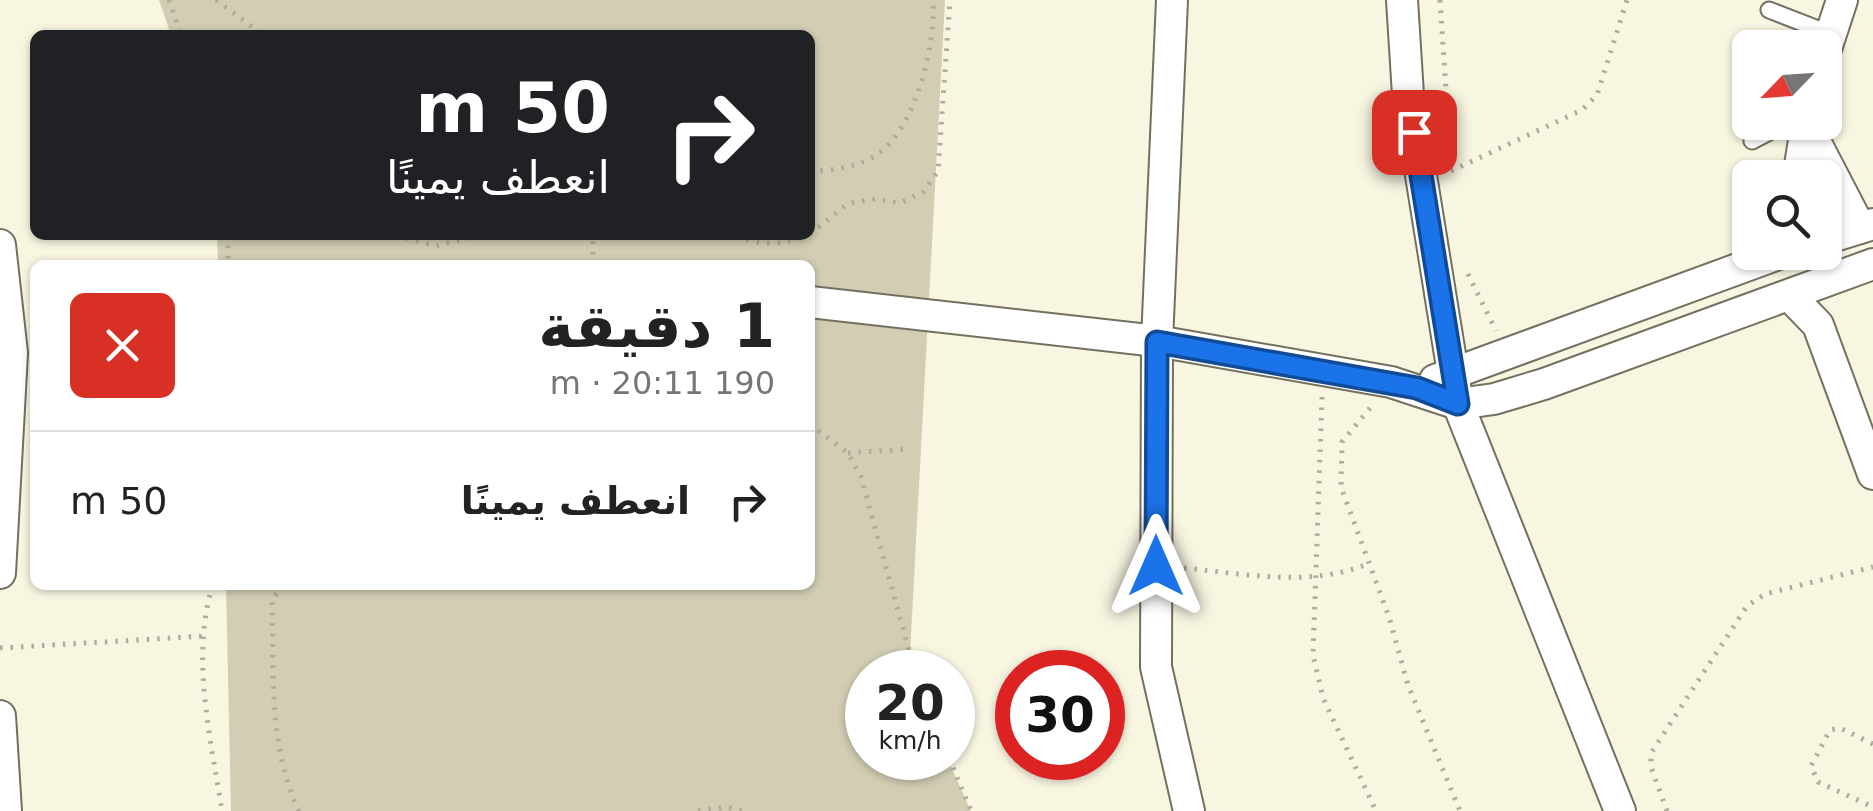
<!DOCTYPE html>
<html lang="ar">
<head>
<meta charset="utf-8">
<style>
  :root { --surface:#fff; --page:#f2f2f2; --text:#222; --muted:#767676; --line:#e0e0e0 }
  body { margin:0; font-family:"DejaVu Sans","Noto Sans Arabic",sans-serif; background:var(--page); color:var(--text); direction:rtl; height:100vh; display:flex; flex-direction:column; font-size:38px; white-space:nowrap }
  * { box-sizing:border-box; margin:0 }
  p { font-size:32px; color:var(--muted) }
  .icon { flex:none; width:55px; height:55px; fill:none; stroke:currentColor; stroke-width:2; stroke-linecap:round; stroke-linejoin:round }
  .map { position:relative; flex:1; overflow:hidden; direction:ltr }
  .details { position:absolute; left:30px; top:260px; width:785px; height:330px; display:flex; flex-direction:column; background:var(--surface); border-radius:15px; box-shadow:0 2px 8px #0004; direction:rtl }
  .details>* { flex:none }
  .top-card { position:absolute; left:30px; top:30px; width:785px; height:210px; border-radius:15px; box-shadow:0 2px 8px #0004; direction:rtl; background:#202124; color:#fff; overflow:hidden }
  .needle { width:65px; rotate:245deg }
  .fabs { position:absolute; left:1732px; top:30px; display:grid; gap:20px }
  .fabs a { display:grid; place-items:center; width:110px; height:110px; border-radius:15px; background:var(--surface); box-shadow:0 2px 8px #0004; font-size:50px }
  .speed { position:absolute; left:845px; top:650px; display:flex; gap:20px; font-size:50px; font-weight:700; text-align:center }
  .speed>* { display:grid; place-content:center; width:130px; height:130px; border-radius:50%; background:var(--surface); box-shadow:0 2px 8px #0004; line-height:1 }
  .speed small { font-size:25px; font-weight:400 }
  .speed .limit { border:15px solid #d22; background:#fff; color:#111 }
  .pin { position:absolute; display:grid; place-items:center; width:85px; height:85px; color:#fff; margin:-42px; border-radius:20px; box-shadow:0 5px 15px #0006 }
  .me { position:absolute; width:110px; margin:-55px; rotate:0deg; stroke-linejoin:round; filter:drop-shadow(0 0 8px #0008) }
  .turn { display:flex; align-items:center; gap:35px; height:210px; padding:0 40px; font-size:45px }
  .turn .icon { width:130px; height:130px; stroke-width:2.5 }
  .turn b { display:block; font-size:70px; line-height:85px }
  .round { display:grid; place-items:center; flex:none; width:105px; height:105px; border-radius:15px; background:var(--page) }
  .headline { display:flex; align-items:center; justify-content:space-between; height:170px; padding:0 40px }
  h1 { font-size:60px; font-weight:600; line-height:75px }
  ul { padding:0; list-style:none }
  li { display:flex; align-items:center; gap:30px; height:140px; padding:0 40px; border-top:2px solid var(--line) }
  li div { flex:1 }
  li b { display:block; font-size:38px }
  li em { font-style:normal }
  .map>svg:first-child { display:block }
  .green { fill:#d2cdb3 }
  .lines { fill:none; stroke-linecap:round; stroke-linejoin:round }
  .lane-casing { stroke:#74705f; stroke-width:19 }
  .street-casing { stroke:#74705f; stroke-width:34 }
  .path { stroke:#aeac9d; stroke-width:5; stroke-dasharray:2.5 8; stroke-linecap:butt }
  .lane { stroke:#fff; stroke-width:15 }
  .street { stroke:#fff; stroke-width:30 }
  .route-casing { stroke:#114b97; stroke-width:25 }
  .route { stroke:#1a73e8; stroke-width:18 }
</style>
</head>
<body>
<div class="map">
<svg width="1873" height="811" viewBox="0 0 1873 811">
  <rect width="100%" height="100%" fill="#f8f5e1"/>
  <polygon class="green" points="159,0 945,0 909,672 868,672 868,758 947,758 971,811 231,811 226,585 810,585 810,265 218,265 217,235 810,235 810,35 171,35"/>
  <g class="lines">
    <g class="lane-casing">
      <g id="lane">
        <polyline points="1769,10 1831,34"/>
        <polyline points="1752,141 1789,122"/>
      </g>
    </g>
    <g class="street-casing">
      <g id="street">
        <polyline points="1172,0 1157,341 1156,667 1189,811"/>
        <polyline points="1402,0 1408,95 1458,404 1620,811"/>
        <polyline points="1825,52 1842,0"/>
        <polyline points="1806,124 1860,228"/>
        <polyline points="1798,178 1807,122"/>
        <polyline points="1825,239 1873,224"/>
        <polyline points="0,245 12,353 0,573"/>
        <polyline points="1790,296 1818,325 1873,474"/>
        <polyline points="810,302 1157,341 1391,382 1458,404 1494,399 1544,384 1873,264"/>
        <polyline points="1435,380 1784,252"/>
        <polyline points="0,716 6,811"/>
      </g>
    </g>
    <g class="path">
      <polyline points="169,0 181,35"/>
      <polyline points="216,0 263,35"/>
      <polyline points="1440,0 1451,164"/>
      <path d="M810,171C832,171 860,167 879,153C916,126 936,44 933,0"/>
      <polyline points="1451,171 1582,110 1597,95 1627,0"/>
      <polyline points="810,234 849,203 875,199 900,203 923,192 938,171 950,0"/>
      <polyline points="228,235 228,265"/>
      <polyline points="396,235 435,246 481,235"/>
      <path d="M737,235C760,248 785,244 809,235"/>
      <polyline points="593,265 593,235"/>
      <polyline points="1468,274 1496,331"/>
      <polyline points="1322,397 1313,655 1323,698 1376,811"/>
      <polyline points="1370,408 1342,442 1341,487 1389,617 1408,685 1460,811"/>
      <polyline points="810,424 848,453 861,477 915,672"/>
      <polyline points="848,453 907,449"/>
      <path d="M1184,568C1247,574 1311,588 1370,563"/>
      <path d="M213,585C190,655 211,740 222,811"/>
      <path d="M283,585L272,600C274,670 268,747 299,811"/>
      <polyline points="0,648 206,636"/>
      <polyline points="1873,744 1840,728 1830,730 1811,766 1818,782 1873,807"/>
      <polyline points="949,758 971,811"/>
      <polyline points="698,811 726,807 743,811"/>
      <polyline points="1667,811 1651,767 1651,753 1747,606 1765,594 1873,567"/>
    </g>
    <use href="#lane" class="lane"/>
    <use href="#street" class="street"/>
  </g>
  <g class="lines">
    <g class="route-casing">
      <polyline id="route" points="1156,566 1157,342 1417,388 1458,404 1414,132"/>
    </g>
    <use href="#route" class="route"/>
  </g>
</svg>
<div class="fabs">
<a><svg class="needle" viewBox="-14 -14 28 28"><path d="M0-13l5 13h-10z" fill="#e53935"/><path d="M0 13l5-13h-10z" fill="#767676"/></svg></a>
<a><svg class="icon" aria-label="search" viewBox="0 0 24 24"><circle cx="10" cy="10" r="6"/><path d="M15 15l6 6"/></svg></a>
</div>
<div class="speed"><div>20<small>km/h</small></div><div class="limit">30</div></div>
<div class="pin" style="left:1414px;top:132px;background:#d93025"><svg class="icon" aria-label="arrive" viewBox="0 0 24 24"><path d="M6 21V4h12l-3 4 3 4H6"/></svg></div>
<svg class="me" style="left:1156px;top:566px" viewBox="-20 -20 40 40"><path d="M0-17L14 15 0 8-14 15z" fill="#1a73e8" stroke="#fff" stroke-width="4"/></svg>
<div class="top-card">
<div class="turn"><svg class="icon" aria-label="right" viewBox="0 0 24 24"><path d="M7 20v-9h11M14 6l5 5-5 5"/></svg><div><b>50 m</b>انعطف يمينًا</div></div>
</div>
<section class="details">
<div class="headline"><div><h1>1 دقيقة</h1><p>190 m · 20:11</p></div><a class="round" style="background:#d93025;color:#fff"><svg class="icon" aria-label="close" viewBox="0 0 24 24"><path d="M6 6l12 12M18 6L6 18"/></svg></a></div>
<ul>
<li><svg class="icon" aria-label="right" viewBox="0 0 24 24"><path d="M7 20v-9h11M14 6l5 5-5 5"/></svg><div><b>انعطف يمينًا</b></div><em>50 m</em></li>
</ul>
</section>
</div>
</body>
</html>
